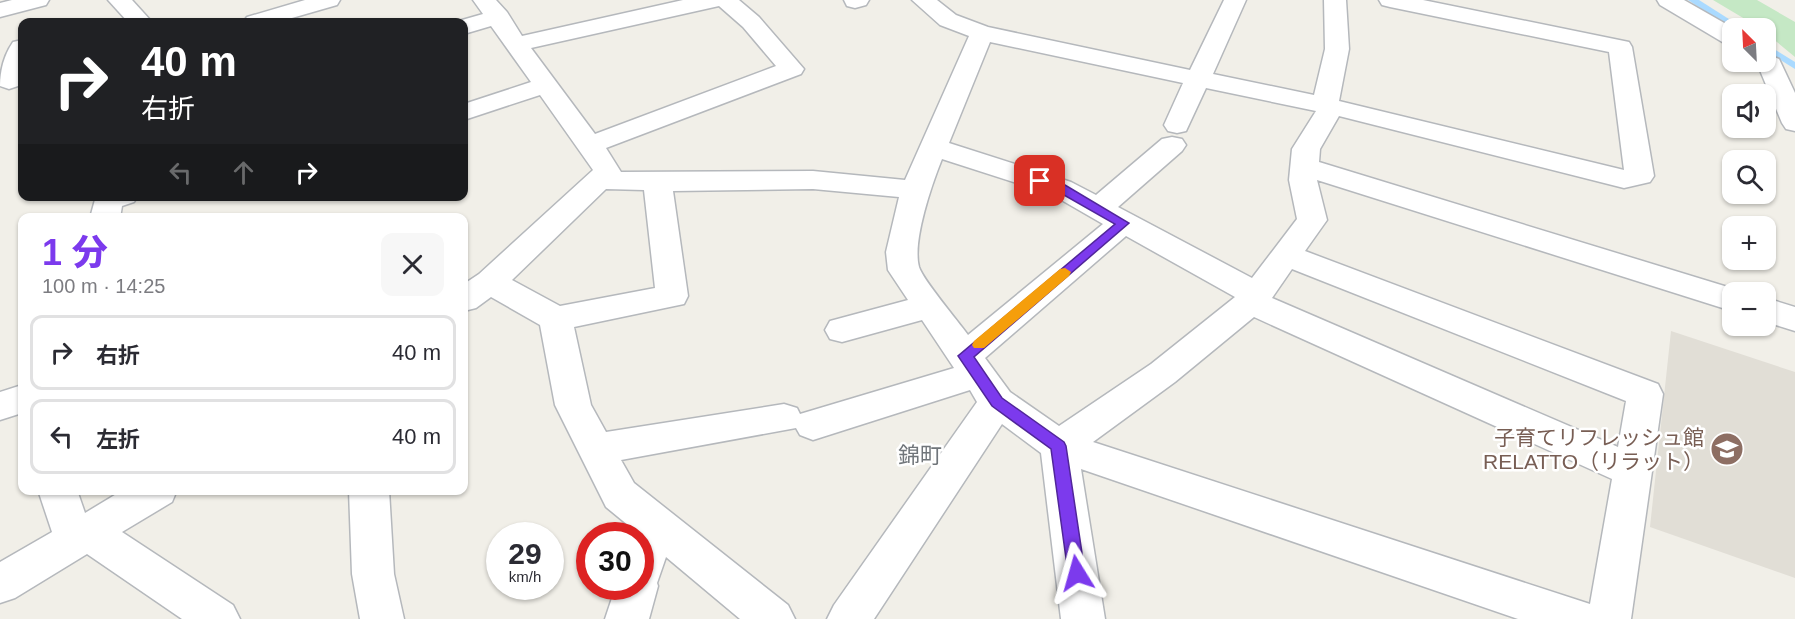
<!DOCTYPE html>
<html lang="ja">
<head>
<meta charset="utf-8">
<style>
  :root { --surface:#fff; --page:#f7f7f7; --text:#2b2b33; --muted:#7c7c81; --line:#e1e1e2; --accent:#7c3aed }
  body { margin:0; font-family:Helvetica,"Noto Sans JP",sans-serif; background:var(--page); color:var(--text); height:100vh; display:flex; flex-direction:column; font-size:22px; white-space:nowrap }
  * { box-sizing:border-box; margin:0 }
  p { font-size:20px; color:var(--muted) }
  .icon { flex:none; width:33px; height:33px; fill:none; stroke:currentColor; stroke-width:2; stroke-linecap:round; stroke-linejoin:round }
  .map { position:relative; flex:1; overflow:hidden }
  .sheet { position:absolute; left:18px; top:213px; width:450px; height:282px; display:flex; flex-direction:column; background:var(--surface); border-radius:12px; box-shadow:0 2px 4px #0004 }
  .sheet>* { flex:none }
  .guide { position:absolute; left:18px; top:18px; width:450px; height:183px; border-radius:12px; box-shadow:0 2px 4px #0004; background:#202124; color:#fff; overflow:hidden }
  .needle { width:39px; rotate:336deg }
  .buttons { position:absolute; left:1722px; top:18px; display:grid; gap:12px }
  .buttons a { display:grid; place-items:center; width:54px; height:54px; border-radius:12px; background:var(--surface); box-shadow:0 2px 4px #0004; font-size:30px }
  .speed { position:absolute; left:486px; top:522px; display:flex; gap:12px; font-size:30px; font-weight:700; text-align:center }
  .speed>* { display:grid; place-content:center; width:78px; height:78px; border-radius:50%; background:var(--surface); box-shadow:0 2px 4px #0004; line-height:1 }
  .speed small { font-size:15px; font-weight:400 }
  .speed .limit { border:9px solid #d22; background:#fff; color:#111 }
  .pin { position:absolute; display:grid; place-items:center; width:51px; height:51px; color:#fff; margin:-26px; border-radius:12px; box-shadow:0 3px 9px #0006 }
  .me { position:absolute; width:66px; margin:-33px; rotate:352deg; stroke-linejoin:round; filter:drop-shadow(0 0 4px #0008) }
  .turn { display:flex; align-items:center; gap:21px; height:126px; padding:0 24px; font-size:27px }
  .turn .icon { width:78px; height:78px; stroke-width:2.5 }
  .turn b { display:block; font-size:42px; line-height:51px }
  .lanes { display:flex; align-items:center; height:57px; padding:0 24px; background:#0003; justify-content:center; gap:30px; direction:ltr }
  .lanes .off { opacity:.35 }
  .round { display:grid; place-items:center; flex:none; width:63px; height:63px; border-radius:12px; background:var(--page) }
  .headline { display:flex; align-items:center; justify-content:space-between; height:102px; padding:0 24px }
  h1 { font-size:36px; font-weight:800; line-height:45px; color:var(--accent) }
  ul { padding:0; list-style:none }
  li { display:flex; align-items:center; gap:18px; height:75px; margin:0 12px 9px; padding:0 12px; border:3px solid var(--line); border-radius:12px }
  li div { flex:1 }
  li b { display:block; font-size:22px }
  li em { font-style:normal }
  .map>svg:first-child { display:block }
  .education { fill:#e1ded6 }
  .green { fill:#c5e8c5 }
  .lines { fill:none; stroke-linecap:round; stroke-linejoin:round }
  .stream { fill:#aadaff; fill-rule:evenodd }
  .minor-casing { stroke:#b5b8bc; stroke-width:3 }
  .minor { fill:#fff; fill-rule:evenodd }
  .route { fill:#7c3aed; stroke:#51269a; stroke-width:1.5 }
  .slow { fill:#f59e0b }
  .labels { text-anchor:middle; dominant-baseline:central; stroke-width:5; stroke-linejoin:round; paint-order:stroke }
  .education-label { font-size:21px; fill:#785e54; stroke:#fff; text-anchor:end }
  .neighbourhood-label { font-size:22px; fill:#70757a; stroke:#fff }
</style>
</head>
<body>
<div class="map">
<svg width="1795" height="619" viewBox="0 0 1795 619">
  <rect width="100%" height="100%" fill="#f1efe8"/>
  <polygon class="education" points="1671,331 1795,372 1795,578 1650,527"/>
  <polygon class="green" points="1713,0 1757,0 1795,22 1795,57 1766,33 1766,28 1760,28"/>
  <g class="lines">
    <g class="stream">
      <polygon points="1688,0 1699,0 1743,28 1732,29"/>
      <polygon points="1766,44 1795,62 1795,69 1766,51"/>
    </g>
    <g class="minor-casing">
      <g id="minor">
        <polygon points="12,0 49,0 46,5 0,17 0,3"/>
        <polygon points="108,0 132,0 152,22 128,22"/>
        <polygon points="305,0 340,0 337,5 278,22 243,22 247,17"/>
        <path d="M473,0H496L507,12L522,36L683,0H739L759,17L804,69L801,74L606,148L621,172L813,171L905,180L969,36L940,25L912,0H937L956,15L988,27L1190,70L1224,0H1246L1213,74L1314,95L1325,49L1324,0H1346L1349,49L1339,101L1624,170L1609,52L1390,7L1382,5L1379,0H1423L1629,42L1632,47L1654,176L1650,182L1624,188L1339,116L1320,149L1319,162L1744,292H1732V311L1317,180L1327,220L1305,251L1658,384L1663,394L1631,619H1518L1081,469L1105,619H1061L1041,453L1002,424L874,619H827L834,605L977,402L970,390L813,440L800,435L796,428L621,460L634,483L788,605L795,619H740L666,557L657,583L658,586L649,619H605L616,586H640V536H632L634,530L606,507L555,405L540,325L491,297L476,308L464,311V284L479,274L593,170L540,95L464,120V104L531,82L491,26L464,34V22H455L483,14ZM719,6L743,27L776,66L595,134L531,48ZM990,42L1183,83L1164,125L1168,131L1177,133L1186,131L1206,88L1316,111L1292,149L1289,180L1297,219L1252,278L1118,207L1182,151L1186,145L1182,139L1172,137L1162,139L1096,195L1071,182L949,143ZM942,159L1051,194L1103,224L968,335C958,321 923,280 919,267C912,241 932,184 942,159ZM606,189L644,190L655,288L560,306L512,280ZM813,189L899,197L886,252L888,270L908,300L830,321L825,330L830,339L842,342L922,320L954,368L800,414L797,408L784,404L606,432L591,405L574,327L684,304L688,296L673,191ZM1126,236L1235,297L1151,364L1059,426L1010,392L985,358ZM1292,269L1626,401L1618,447L1272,298ZM1254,317L1612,479L1590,604L1093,442L1175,382Z"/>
        <polygon points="844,0 869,0 866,5 855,8 847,6"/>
        <polygon points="1657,0 1684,0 1733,28 1732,45 1724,43 1660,5"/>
        <path d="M22,40V81L18,86L9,89L0,86C0,71 4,55 13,42Z"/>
        <polygon points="1766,54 1779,59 1795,93 1795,131 1786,129 1782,123 1759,68 1754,62 1766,62"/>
        <polygon points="96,196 138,196 134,202 122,206 120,218 90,218"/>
        <polygon points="1766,298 1795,307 1795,331 1766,322"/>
        <polygon points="22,385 22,413 0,420 0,392"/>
        <polygon points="38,490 77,490 85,513 123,490 177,490 172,502 122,532 233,605 240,619 182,619 87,554 15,598 0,603 0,562 52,532"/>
        <polygon points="349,490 389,490 394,574 404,619 360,619 352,574"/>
      </g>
    </g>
    <use href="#minor" class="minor"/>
  </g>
  <polygon class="route" points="1040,178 1065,185 1129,223 974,357 1002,398 1064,442 1066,446 1085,573 1083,579 1077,581 1071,579 1068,573 1051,449 992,406 958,356 1115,224 1057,191 1035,184 1035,179"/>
  <polygon class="slow" points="1065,268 1071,272 1069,276 984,348 974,348 972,345 974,341 1060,269"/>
  <defs>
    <g id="school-disc" transform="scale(1.725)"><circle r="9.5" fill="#8d6e63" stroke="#fff"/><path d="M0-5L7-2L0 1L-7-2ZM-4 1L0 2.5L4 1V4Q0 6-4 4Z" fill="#fff"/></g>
  </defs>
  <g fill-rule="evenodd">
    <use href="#school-disc" x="1727" y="449"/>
  </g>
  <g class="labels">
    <g class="education-label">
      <text x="1704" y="437">子育てリフレッシュ館<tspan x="1704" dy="24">RELATTO（リラット）</tspan></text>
    </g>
    <g class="neighbourhood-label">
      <text x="920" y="455">錦町</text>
    </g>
  </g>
</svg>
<div class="buttons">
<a><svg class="needle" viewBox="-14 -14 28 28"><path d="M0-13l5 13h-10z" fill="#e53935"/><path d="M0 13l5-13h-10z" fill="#7c7c81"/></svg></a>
<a><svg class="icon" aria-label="sound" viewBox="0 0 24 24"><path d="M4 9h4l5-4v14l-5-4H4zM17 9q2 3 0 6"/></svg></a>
<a><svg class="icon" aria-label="search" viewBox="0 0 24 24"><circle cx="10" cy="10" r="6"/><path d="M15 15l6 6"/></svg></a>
<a>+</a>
<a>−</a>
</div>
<div class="speed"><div>29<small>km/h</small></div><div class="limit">30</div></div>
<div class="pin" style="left:1040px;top:181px;background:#d93025"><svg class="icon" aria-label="arrive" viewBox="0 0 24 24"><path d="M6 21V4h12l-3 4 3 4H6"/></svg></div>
<svg class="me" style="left:1077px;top:573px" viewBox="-20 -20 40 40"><path d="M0-17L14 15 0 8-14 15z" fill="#7c3aed" stroke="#fff" stroke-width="4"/></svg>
<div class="guide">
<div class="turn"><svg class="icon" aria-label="right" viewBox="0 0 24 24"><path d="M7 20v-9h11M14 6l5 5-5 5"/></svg><div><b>40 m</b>右折</div></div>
<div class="lanes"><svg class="icon off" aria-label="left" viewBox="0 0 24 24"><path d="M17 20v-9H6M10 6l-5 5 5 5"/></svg><svg class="icon off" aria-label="ahead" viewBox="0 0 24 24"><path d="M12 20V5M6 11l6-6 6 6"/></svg><svg class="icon" aria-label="right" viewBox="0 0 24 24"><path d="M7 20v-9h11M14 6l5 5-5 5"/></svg></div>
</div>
<section class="sheet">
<div class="headline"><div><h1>1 分</h1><p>100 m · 14:25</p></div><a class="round"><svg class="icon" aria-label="close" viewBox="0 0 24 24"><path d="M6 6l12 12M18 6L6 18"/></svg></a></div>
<ul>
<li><svg class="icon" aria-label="right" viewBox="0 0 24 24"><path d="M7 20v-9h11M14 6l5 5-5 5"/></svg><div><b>右折</b></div><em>40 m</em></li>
<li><svg class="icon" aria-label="left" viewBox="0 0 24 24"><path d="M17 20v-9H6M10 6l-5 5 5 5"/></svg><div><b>左折</b></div><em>40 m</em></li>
</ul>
</section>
</div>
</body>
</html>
